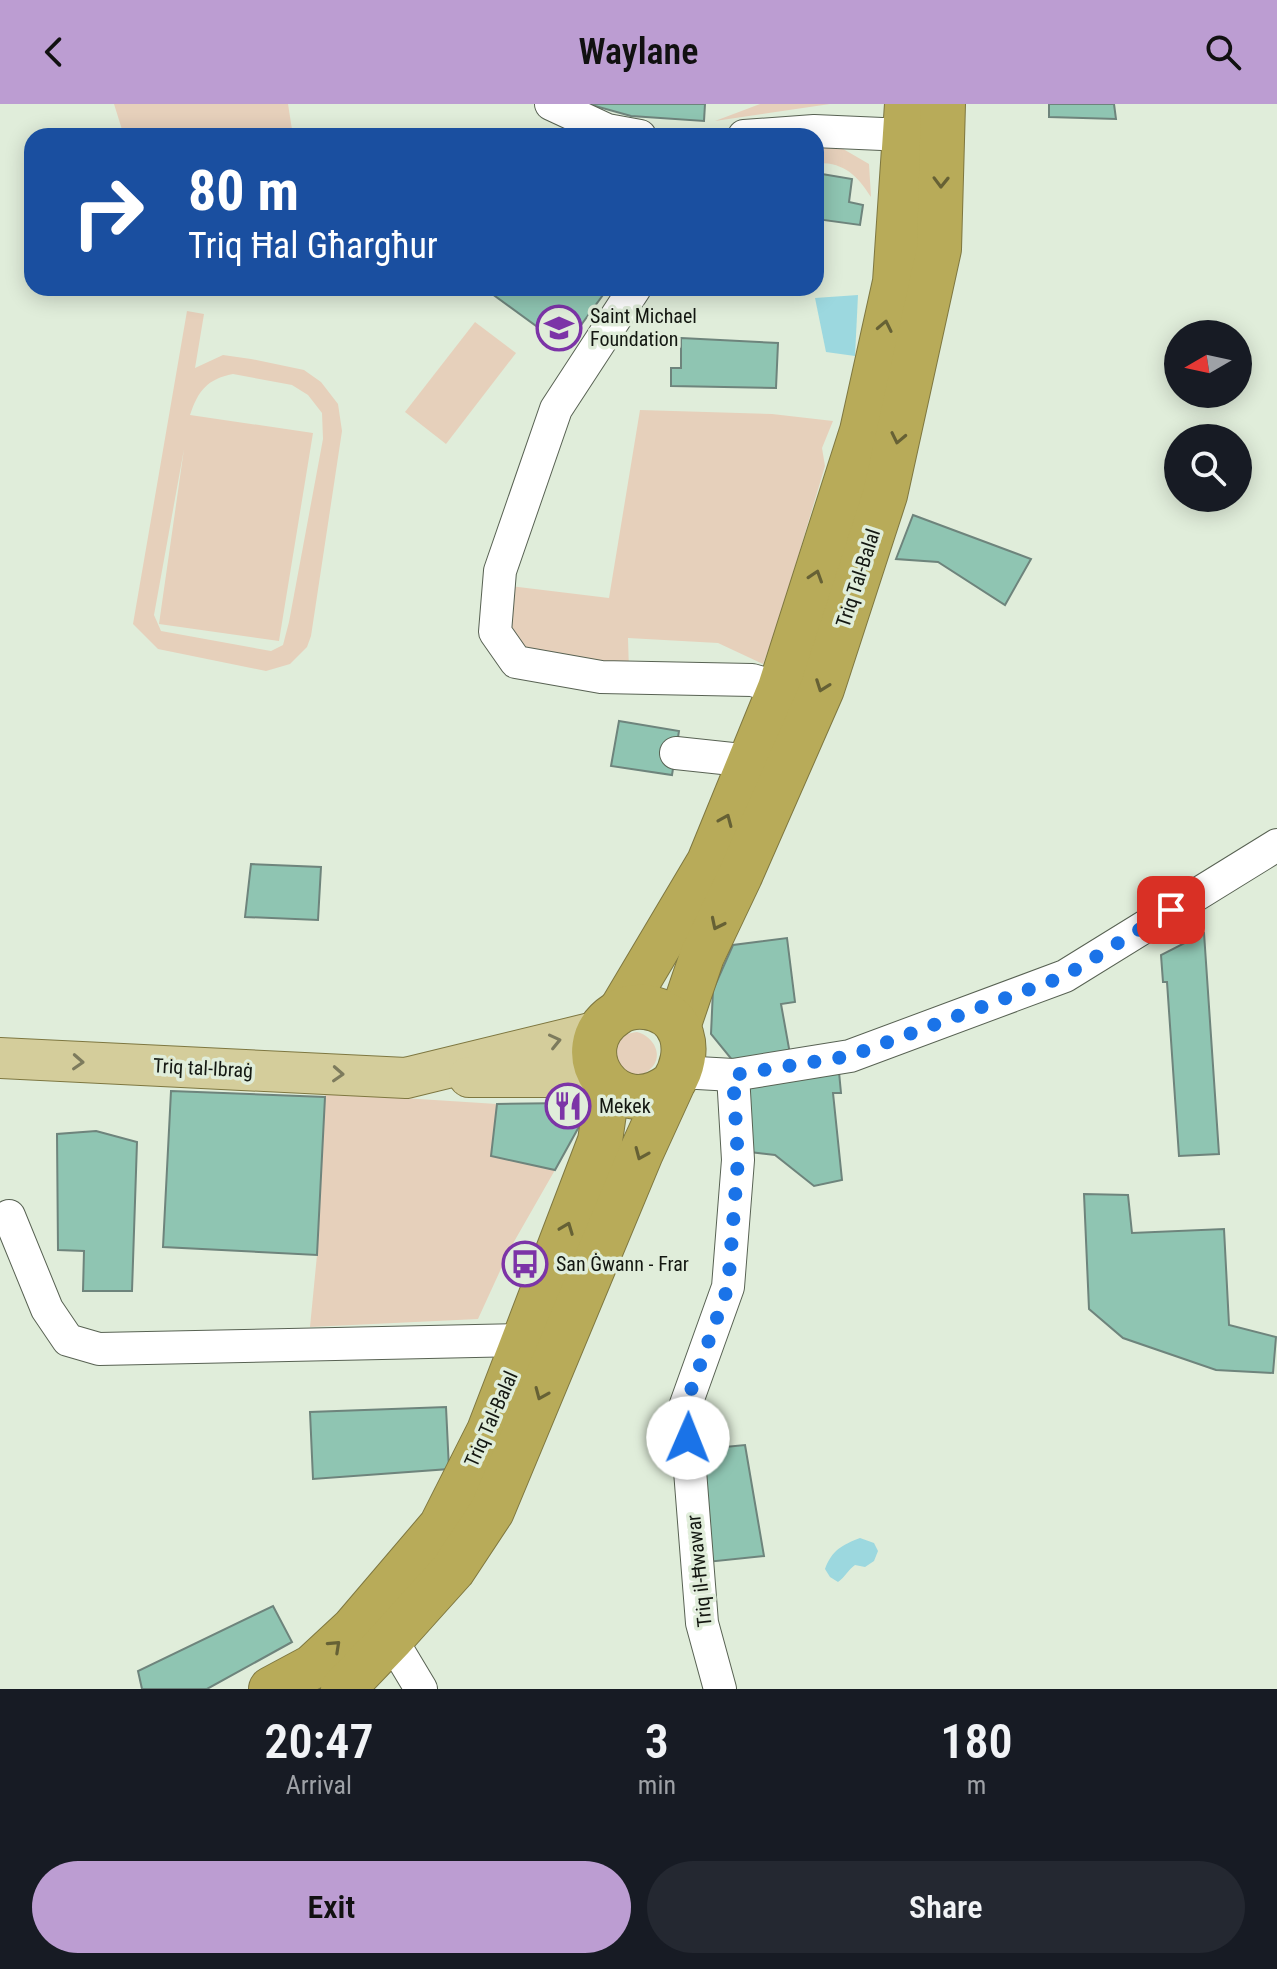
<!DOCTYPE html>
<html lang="en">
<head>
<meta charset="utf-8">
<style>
  :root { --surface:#171b24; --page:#242831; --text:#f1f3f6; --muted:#9ea1a6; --accent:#bc9dd2 }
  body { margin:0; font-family:"Roboto Condensed",sans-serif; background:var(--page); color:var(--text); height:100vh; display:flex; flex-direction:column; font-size:30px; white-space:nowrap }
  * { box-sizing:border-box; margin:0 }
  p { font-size:26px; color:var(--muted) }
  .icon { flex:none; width:44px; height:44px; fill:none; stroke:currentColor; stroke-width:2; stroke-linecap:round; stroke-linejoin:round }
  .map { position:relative; height:1585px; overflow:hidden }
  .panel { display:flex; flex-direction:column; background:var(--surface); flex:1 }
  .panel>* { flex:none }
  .guide { position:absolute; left:24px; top:24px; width:800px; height:168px; border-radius:24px; box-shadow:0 4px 20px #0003; background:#1a4fa0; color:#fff; overflow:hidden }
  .needle { width:52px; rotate:261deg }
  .buttons { position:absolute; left:1164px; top:216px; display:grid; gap:16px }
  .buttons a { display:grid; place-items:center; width:88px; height:88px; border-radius:50%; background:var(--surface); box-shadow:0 4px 20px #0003; font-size:40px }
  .pin { position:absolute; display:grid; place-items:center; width:68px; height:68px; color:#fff; margin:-34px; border-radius:16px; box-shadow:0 4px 12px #0006 }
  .me { position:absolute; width:88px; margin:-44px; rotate:1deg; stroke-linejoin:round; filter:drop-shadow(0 0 6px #0008) }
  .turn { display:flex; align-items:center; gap:28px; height:168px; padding:0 32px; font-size:36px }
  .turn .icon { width:104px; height:104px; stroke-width:2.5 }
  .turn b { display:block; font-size:56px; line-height:68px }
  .eta { display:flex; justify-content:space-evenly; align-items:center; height:136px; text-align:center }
  .eta b { font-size:48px; font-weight:600; line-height:56px }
  .button { display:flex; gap:16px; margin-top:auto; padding:16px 32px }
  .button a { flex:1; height:92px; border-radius:48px; background:var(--accent); color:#111; font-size:32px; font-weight:600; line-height:92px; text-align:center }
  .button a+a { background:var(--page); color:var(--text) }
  header { display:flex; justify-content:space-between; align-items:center; height:104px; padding:0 32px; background:var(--accent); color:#111; font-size:36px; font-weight:600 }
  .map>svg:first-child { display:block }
  .green { fill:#e6d0bb; fill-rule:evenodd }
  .water { fill:#9cd8df }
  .building { fill:#8fc5b2; stroke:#6e847c; stroke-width:2 }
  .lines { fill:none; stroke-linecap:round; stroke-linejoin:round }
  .minor-casing { stroke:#586253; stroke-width:34 }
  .major-casing { stroke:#7e7740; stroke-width:42 }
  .highway-casing { stroke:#7e7740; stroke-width:46 }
  .minor { stroke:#fff; stroke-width:32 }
  .major { stroke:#d4cd9b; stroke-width:40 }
  .highway { stroke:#b8ab59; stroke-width:44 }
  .oneway { stroke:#666135 }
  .oneway2 { stroke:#7d7b5d }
  .route { stroke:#1a73e8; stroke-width:14; stroke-dasharray:0 25.2 }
  .labels { text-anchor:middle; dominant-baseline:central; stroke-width:7; stroke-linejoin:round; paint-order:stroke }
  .poi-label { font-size:20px; fill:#131711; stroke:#e0edda; text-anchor:start }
  .street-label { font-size:20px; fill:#131711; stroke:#e0edda }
</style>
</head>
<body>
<header><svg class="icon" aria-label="back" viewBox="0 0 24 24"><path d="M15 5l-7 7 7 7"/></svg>Waylane<svg class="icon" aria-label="search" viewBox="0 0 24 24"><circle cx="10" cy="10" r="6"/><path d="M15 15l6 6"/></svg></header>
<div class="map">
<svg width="1277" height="1585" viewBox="0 0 1277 1585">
  <rect width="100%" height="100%" fill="#e0edda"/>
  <g class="green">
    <polygon points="114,0 288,0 293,32 124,32"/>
    <polygon points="760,0 830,0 715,17"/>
    <path d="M816,42H838L869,60L871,93C857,71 844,58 816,59Z"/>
    <path d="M187,207L204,210L195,264L223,251L251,255L304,266L321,278L338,300L342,327L311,532L307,543L290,560L266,567L158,545L133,520ZM233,270L292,281L308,291L322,309L323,335L289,518L283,541L271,547L161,527L154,511L184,345L159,520L279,537L313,329L190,311C198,287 207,275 233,270Z"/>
    <polygon points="475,218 516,249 446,340 405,308"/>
    <polygon points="640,306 772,310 833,317 822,344 825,362 778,520 763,560 718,539 628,534 629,567 522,555 508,530 510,482 609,494"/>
    <path d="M637,928C654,932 666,954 648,967C643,971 636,971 630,971L614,958C617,940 617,930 637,928Z"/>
    <polygon points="325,989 497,1000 491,1052 555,1066 511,1143 478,1215 310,1223 317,1151"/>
  </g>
  <g class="water">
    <polygon points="858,191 855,252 826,248 815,194"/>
    <path d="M860,1434L874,1439L878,1447L874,1457L865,1463L855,1461C848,1466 845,1473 838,1478L830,1473L825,1465C832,1446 842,1441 860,1434Z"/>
  </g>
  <g class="building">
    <polygon points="588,0 705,0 704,17 631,12"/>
    <polygon points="1049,0 1114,0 1116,15 1049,13"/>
    <polygon points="816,69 852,75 849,98 863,101 860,121 816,115"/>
    <polygon points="484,184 608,184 565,243"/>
    <polygon points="681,234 778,239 776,284 671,282 671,264 681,264"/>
    <polygon points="913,411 1031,455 1005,501 938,458 896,455"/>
    <polygon points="619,617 679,627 672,671 611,662"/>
    <polygon points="251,760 321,763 318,816 245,813"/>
    <polygon points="1204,829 1219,1050 1179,1052 1167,878 1163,878 1161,851"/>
    <polygon points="787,834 795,898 781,900 790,950 733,957 711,930 713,886 733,841"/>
    <polygon points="839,968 841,989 833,989 842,1076 814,1082 775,1051 750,1048 745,981"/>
    <polygon points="171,987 325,993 317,1151 163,1143"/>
    <polygon points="569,999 586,1010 555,1066 491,1052 497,1000"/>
    <polygon points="96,1027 137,1038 132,1187 83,1187 84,1147 58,1146 57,1030"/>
    <polygon points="1084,1090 1128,1091 1132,1129 1224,1125 1229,1221 1276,1233 1273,1269 1216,1266 1123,1234 1089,1205"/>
    <polygon points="446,1303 449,1365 313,1375 310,1308"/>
    <polygon points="745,1341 764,1452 707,1458 694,1346"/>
    <polygon points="273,1502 292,1538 207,1585 142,1585 138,1567"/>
  </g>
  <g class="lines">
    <g class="minor-casing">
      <g id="minor">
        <polyline points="551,0 607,26 640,32"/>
        <polyline points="744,32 814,27 905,31"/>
        <polyline points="635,184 556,305 500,467 495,528 516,558 601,573 752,576 780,584"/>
        <polyline points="676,649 751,657"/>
        <polyline points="680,968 733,971 850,952 1065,872 1277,741"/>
        <polyline points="9,1112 47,1205 68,1236 99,1245 524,1236"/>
        <polyline points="391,1535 421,1585"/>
        <polyline points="720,1585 702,1519 685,1303 728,1183 738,1056 733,971"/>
      </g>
    </g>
    <g class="major-casing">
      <g id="major">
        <polyline points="0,954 406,974 599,927"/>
        <polyline points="469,973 601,973"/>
      </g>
    </g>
    <g class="highway-casing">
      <g id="highway">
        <polyline points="621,906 709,758 780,584 862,327 895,178 907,0"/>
        <polyline points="678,923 702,852 740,772 822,585 885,391 939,145 943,0"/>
        <polyline points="271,1585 312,1563 354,1524 441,1422 489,1327 524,1236 600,1037 608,981"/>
        <path d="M343,1585L391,1535L453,1466L492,1407L641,1049L673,979C693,948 685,908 645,903C634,902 624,904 616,910C563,945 616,1025 673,979"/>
      </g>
    </g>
    <use href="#minor" class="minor"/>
    <use href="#major" class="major"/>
    <use href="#highway" class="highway"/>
  </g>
  <defs><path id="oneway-chevron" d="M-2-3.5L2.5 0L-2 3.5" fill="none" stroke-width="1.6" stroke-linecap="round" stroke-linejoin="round" transform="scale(2)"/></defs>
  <g class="oneway">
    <use href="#oneway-chevron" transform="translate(941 78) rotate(91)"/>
    <use href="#oneway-chevron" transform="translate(885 222) rotate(-78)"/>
    <use href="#oneway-chevron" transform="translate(898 334) rotate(102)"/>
    <use href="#oneway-chevron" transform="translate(816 472) rotate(-72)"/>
    <use href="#oneway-chevron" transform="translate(822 582) rotate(110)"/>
    <use href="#oneway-chevron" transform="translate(726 716) rotate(-67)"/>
    <use href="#oneway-chevron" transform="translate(717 820) rotate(116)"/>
    <use href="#oneway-chevron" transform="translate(641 1050) rotate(113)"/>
    <use href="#oneway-chevron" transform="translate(567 1124) rotate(-69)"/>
    <use href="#oneway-chevron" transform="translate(541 1290) rotate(113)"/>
    <use href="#oneway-chevron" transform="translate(335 1542) rotate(-43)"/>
  </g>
  <g class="oneway2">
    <use href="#oneway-chevron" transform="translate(555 937) rotate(-13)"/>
    <use href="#oneway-chevron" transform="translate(78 958) rotate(3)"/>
    <use href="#oneway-chevron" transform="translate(338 970) rotate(3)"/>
  </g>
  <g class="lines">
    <polyline class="route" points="688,1334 685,1303 728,1183 738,1056 733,971 850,952 1065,872 1171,806"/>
  </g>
  <defs>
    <g id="school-ring" transform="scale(2.3)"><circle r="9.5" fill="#e0edda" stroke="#7c34a7" stroke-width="1.5"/><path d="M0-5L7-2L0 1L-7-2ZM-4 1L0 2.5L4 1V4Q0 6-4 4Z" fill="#7c34a7"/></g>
    <g id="restaurant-ring" transform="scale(2.3)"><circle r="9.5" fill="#e0edda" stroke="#7c34a7" stroke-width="1.5"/><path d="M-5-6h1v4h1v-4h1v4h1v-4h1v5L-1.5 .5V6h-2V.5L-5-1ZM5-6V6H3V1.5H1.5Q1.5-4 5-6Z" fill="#7c34a7"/></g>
    <g id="bus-ring" transform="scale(2.3)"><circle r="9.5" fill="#e0edda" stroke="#7c34a7" stroke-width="1.5"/><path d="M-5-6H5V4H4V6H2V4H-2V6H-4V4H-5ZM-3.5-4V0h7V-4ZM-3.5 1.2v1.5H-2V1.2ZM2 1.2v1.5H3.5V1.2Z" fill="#7c34a7"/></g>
  </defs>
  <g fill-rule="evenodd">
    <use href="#school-ring" x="559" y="224"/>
    <use href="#restaurant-ring" x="568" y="1002"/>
    <use href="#bus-ring" x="525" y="1160"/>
  </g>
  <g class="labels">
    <g class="poi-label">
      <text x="590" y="212">Saint Michael<tspan x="590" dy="23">Foundation</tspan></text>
      <text x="599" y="1002">Mekek</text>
      <text x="556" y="1160">San Ġwann - Frar</text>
    </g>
    <g class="street-label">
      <text transform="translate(858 474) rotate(-72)">Triq Tal-Balal</text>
      <text transform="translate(203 964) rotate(3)">Triq tal-Ibraġ</text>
      <text transform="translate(491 1315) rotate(-66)">Triq Tal-Balal</text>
      <text transform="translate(699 1467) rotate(-96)">Triq il-Ħwawar</text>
    </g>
  </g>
</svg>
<div class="buttons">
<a><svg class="needle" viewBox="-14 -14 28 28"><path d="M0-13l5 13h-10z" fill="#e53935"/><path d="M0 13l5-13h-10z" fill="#9ea1a6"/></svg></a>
<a><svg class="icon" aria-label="search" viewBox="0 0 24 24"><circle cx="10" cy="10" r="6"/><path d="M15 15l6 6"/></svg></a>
</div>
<div class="pin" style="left:1171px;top:806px;background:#d93025"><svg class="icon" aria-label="arrive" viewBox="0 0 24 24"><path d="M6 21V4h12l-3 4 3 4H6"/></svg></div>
<svg class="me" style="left:688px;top:1334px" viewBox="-20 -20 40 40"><circle r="19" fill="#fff"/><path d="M0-13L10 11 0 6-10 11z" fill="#1a73e8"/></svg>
<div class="guide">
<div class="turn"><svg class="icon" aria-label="right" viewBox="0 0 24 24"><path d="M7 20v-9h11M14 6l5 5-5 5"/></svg><div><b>80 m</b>Triq Ħal Għargħur</div></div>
</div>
</div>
<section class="panel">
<div class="eta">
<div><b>20:47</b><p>Arrival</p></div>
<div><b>3</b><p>min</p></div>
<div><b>180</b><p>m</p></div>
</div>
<div class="button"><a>Exit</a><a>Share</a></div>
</section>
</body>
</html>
